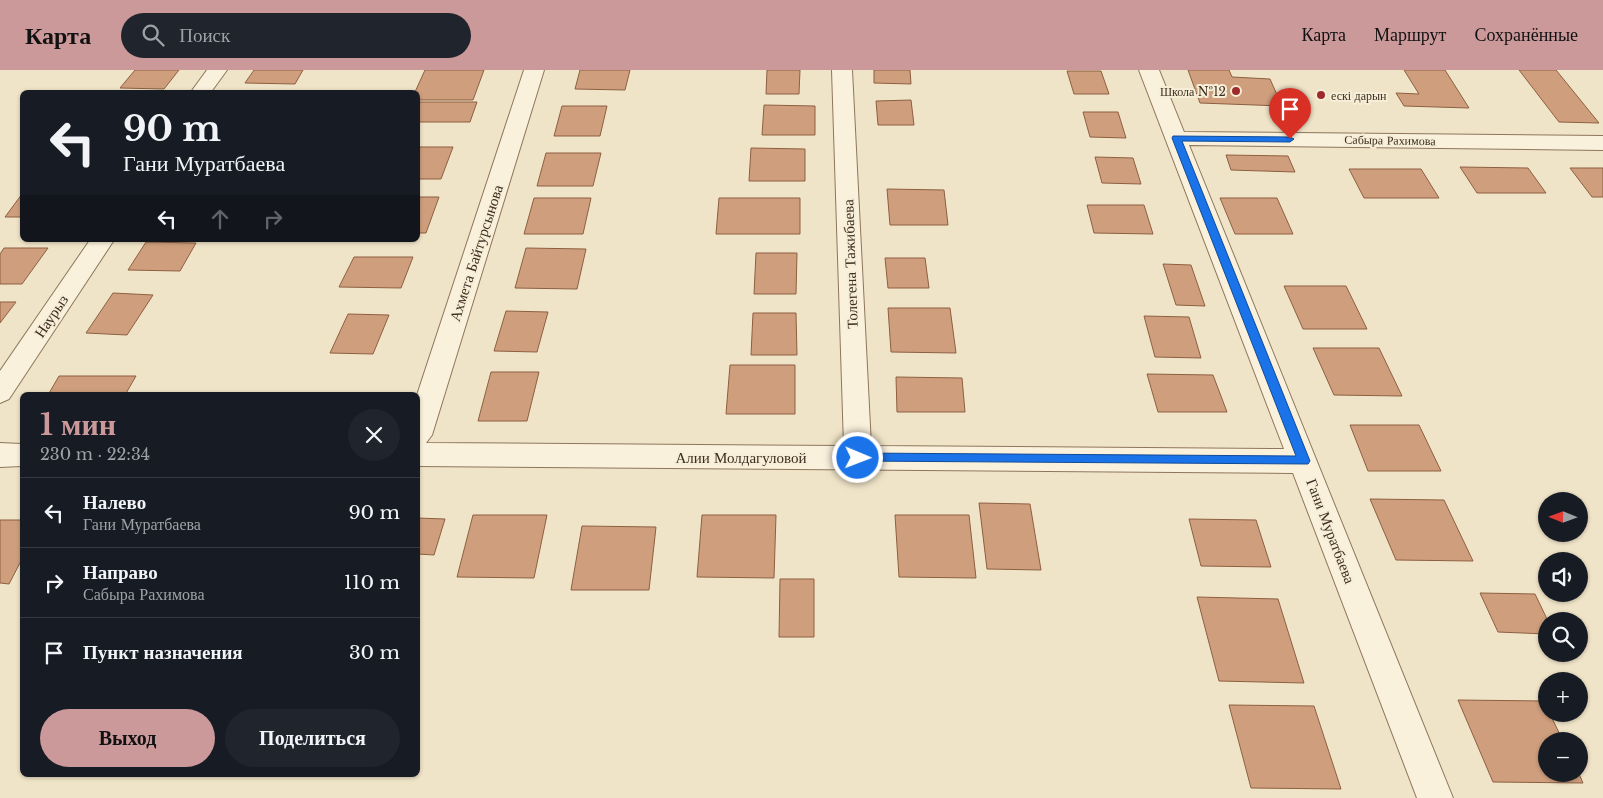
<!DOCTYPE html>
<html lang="ru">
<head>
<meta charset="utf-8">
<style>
  :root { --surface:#171b24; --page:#20242c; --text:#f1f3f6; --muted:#9ea1a6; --line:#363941; --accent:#cc999b }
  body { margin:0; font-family:"Libre Baskerville",serif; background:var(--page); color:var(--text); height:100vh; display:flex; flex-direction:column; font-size:19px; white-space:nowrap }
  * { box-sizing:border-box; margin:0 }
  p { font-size:16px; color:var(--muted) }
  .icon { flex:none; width:28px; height:28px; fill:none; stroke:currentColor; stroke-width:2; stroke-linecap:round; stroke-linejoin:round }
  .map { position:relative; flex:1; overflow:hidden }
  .drawer { position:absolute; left:20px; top:322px; width:400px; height:385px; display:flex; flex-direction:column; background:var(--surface); border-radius:8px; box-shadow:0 1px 4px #0004 }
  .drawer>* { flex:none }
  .top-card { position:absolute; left:20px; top:20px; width:400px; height:152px; border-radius:8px; box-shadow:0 1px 4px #0004; background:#171b24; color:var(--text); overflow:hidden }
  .needle { width:32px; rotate:271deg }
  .buttons { position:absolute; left:1538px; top:422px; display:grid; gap:10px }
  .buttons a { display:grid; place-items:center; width:50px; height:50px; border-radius:50%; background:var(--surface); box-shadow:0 1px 4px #0004; font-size:25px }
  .pin { position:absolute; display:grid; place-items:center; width:42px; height:42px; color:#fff; margin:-51px -21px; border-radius:50% 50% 50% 0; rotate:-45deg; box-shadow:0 0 5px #0007 }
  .pin .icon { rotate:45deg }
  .me { position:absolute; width:55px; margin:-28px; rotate:91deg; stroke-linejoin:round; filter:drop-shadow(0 0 4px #0008) }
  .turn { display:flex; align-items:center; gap:18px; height:105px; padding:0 20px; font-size:22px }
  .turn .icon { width:65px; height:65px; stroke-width:2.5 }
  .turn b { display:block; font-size:35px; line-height:42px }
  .lanes { display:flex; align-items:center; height:48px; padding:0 20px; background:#0003; justify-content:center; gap:25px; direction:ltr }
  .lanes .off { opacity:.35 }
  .round { display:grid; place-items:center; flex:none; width:52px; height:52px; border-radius:26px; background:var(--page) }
  .headline { display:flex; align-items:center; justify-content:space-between; height:85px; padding:0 20px }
  h1 { font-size:30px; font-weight:700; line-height:38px; color:var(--accent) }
  .primary-button { display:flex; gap:10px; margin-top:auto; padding:10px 20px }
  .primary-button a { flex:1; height:58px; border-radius:30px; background:var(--accent); color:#111; font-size:20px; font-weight:700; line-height:58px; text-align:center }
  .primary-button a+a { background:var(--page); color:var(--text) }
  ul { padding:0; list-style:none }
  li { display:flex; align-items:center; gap:15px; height:70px; padding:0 20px; border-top:1px solid var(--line) }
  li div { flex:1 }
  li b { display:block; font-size:19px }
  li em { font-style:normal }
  header { display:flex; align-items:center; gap:30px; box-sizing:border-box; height:70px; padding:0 25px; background:var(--accent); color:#111 }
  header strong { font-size:24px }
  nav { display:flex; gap:28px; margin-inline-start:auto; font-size:18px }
  .search { width:350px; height:45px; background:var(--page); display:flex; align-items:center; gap:12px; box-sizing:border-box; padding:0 18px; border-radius:28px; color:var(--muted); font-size:19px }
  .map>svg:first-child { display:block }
  .building { fill:#cf9f7d; stroke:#8d5f41 }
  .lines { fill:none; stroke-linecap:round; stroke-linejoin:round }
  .street-casing { stroke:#8d765c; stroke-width:2 }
  .street { fill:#faf1dc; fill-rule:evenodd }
  .route { fill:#1a73e8; stroke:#114b97 }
  .poi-dot { fill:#9e2a2b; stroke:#f7eed8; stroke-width:2 }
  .labels { text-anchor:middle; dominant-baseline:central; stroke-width:4; stroke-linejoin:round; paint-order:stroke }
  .far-poi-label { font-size:12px; fill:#3d2e20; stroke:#f7eed8; text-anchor:end }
  .far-street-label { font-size:12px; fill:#3d2e20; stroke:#f7eed8 }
  .street-label { font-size:15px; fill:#3d2e20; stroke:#f7eed8 }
</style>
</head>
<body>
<header>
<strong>Карта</strong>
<div class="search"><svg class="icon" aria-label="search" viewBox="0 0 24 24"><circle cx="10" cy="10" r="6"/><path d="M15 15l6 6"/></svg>Поиск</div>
<nav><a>Карта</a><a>Маршрут</a><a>Сохранённые</a></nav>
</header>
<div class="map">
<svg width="1603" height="728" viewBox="0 0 1603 728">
  <rect width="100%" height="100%" fill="#f0e4c8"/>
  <g class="building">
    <polygon points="135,0 179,0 164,19 120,18"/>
    <polygon points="254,0 303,0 295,14 245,13"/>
    <polygon points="425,0 484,0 473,30 418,30 418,22 415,22"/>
    <polygon points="580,0 630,0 625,20 575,19"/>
    <polygon points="767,0 800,0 799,24 766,24"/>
    <polygon points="874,0 910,0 911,14 874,13"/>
    <polygon points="1188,0 1229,0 1232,7 1270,9 1282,36 1200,33"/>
    <polygon points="1404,0 1445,0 1469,38 1404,36 1396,23 1419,24"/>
    <polygon points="1519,0 1556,0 1599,53 1559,52"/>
    <polygon points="1067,1 1101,1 1109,24 1074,24"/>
    <polygon points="911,30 914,55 878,55 876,31"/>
    <polygon points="418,32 477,32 470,52 418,52"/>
    <polygon points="764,35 815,36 815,65 762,65"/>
    <polygon points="562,36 607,36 600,66 554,66"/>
    <polygon points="1083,42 1118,42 1126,68 1090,67"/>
    <polygon points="419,77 453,77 441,109 418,109"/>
    <polygon points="751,78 805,79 805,111 749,111"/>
    <polygon points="546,83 601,83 593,116 537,116"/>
    <polygon points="1226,85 1288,86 1295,102 1231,100"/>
    <polygon points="1095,87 1133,88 1141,114 1102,113"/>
    <polygon points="1460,97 1528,98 1546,123 1477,123"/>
    <polygon points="1570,98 1603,98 1603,127 1592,127"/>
    <polygon points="1349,99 1421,99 1439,128 1364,128"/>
    <polygon points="887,119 944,120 948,155 890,155"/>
    <polygon points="22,124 22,147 5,147"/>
    <polygon points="418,127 439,127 426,163 418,163"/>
    <polygon points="534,128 591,128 583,164 524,164"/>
    <polygon points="719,128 800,128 800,164 716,164"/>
    <polygon points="1220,128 1277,128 1293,164 1235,164"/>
    <polygon points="1087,135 1144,135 1153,164 1094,163"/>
    <polygon points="146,172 196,173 180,201 128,200"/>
    <polygon points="4,178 48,178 22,214 0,214 0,184"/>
    <polygon points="526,178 586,179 577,219 515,218"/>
    <polygon points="756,183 797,183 796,224 754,224"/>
    <polygon points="354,187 413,187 401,218 339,217"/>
    <polygon points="885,188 925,188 929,218 888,218"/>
    <polygon points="1163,194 1191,195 1205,236 1176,235"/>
    <polygon points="1284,216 1346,216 1367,259 1303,259"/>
    <polygon points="113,223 153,225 127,265 86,263"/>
    <polygon points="0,232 16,232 0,253"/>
    <polygon points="888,238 950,238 956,283 891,282"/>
    <polygon points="506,241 548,242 537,282 494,281"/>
    <polygon points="753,243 796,243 797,285 751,285"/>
    <polygon points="348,244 389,245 373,284 330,283"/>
    <polygon points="1144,246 1189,247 1201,288 1155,287"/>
    <polygon points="1313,278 1379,278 1402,326 1334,325"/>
    <polygon points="730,295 795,295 795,344 726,344"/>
    <polygon points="491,302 539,302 527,351 478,351"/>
    <polygon points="1147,304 1213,305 1227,342 1158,342"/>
    <polygon points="59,306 136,306 125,325 48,325"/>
    <polygon points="896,307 962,308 965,342 897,342"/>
    <polygon points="1350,355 1419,355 1441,401 1368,401"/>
    <polygon points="1370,429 1444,430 1473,491 1396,490"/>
    <polygon points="979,433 1030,434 1041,500 987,499"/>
    <polygon points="473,445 547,445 534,508 457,507"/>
    <polygon points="702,445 776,445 774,508 697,507"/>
    <polygon points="895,445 969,445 976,508 899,507"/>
    <polygon points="418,448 445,449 434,485 418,484"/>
    <polygon points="1189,449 1256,450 1271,497 1201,496"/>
    <polygon points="0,450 22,450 22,489 9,514 0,513"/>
    <polygon points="582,456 656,457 649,520 571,520"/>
    <polygon points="780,509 814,509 814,567 779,567"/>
    <polygon points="1480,523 1535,524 1548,551 1546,564 1498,562"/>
    <polygon points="1197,527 1278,529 1304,613 1219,611"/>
    <polygon points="1458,630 1544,631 1546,644 1550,644 1563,671 1546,671 1546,704 1579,704 1583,713 1493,712"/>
    <polygon points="1229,635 1314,636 1341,719 1251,718"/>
  </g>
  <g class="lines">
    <g class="street-casing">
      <g id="street">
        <polygon points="207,0 227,0 211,22 191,22"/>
        <polygon points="524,0 544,0 432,365 426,373 844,376 832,0 852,0 871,376 1284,379 1139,0 1159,0 1184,62 1603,66 1603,80 1189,75 1453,728 1417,728 1293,403 418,396 417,325"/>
        <polygon points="90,170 114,170 9,329 0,333 0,301"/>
        <polygon points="0,373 22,374 22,396 0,397"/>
      </g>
    </g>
    <use href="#street" class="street"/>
  </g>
  <polygon class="route" points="1173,66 1290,67 1294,69 1290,72 1182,71 1310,391 1308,394 854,391 852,388 858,383 1296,386 1172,68"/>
  <g class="poi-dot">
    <circle cx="1236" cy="21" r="5"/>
    <circle cx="1321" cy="25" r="5"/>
  </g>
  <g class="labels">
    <g class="far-poi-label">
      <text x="1226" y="21">Школа №12</text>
      <text x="1331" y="25" text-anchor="start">ескі дарын</text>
    </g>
    <g class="far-street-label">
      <text transform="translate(1390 70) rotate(1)">Сабыра Рахимова</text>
    </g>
    <g class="street-label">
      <text transform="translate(476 183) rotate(-72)">Ахмета Байтурсынова</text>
      <text transform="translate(850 194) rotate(-92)">Толегена Тажибаева</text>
      <text transform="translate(51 246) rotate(-56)">Наурыз</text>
      <text x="741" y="387">Алии Молдагуловой</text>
      <text transform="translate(1331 461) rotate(69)">Гани Муратбаева</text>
    </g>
  </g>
</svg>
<div class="buttons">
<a><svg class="needle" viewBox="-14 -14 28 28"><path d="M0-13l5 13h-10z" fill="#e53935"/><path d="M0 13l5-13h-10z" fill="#9ea1a6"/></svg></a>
<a><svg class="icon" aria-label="sound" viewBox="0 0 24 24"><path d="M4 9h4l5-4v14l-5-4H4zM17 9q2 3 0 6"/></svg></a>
<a><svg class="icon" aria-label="search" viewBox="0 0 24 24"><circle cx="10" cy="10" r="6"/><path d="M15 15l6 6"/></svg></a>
<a>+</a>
<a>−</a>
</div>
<div class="pin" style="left:1290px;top:69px;background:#d93025"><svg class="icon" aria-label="arrive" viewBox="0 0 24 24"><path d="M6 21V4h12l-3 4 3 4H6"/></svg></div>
<svg class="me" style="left:858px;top:388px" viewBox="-20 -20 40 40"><circle r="17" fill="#1a73e8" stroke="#fff" stroke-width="3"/><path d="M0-11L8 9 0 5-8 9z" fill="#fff"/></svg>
<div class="top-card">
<div class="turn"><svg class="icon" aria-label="left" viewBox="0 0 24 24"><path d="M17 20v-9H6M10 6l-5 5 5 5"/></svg><div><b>90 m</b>Гани Муратбаева</div></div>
<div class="lanes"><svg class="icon" aria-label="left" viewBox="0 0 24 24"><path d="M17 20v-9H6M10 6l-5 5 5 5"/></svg><svg class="icon off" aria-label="ahead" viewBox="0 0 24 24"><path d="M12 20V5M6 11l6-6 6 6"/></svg><svg class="icon off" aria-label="right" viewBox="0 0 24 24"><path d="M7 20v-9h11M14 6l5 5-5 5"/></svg></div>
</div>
<section class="drawer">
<div class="headline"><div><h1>1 мин</h1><p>230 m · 22:34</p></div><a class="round"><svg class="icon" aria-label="close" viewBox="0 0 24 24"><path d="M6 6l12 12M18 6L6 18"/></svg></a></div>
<ul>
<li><svg class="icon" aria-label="left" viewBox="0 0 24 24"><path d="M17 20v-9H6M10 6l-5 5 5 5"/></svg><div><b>Налево</b><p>Гани Муратбаева</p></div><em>90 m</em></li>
<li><svg class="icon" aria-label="right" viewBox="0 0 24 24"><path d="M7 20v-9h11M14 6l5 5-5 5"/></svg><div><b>Направо</b><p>Сабыра Рахимова</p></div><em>110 m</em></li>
<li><svg class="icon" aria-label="arrive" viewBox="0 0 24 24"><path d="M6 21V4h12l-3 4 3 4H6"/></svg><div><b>Пункт назначения</b></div><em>30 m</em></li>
</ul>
<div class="primary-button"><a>Выход</a><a>Поделиться</a></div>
</section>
</div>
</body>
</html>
